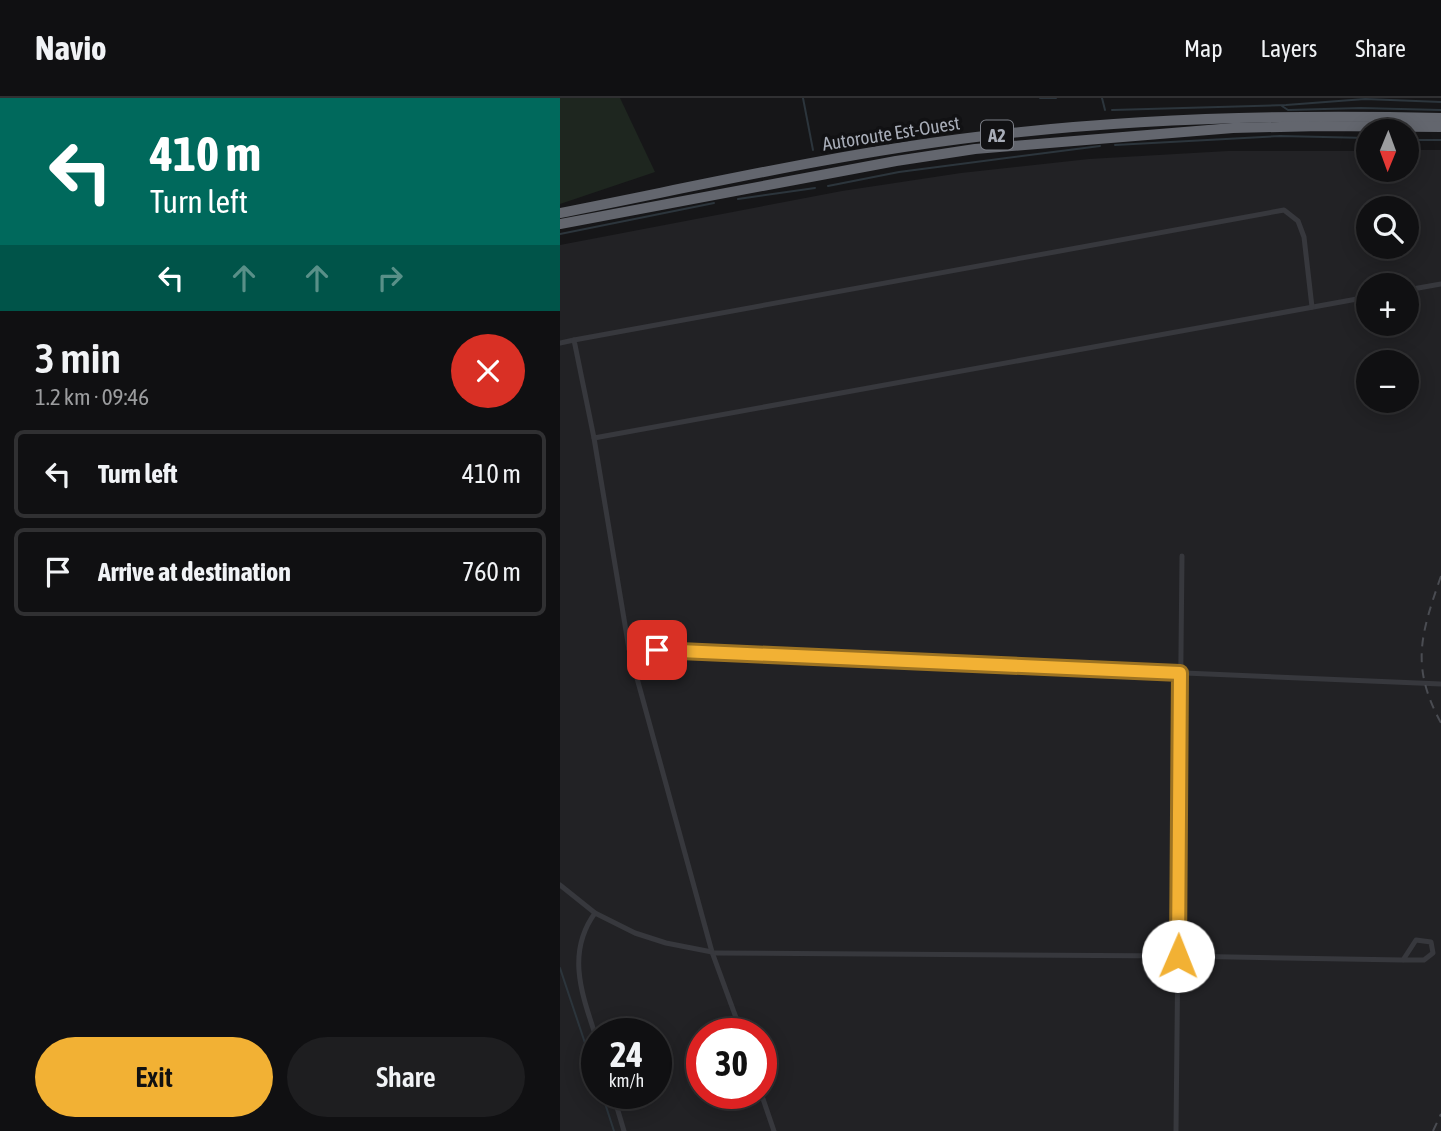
<!DOCTYPE html>
<html lang="en">
<head>
<meta charset="utf-8">
<style>
  :root { --surface:#101012; --page:#1e1e20; --text:#f1f3f6; --muted:#9c9d9f; --line:#303032; --accent:#f2b134 }
  body { margin:0; font-family:"Asap Condensed",sans-serif; background:var(--page); color:var(--text); height:100vh; display:flex; flex-direction:column; font-size:26px; white-space:nowrap }
  * { box-sizing:border-box; margin:0 }
  p { font-size:23px; color:var(--muted) }
  .icon { flex:none; width:38px; height:38px; fill:none; stroke:currentColor; stroke-width:2; stroke-linecap:round; stroke-linejoin:round }
  .map { position:relative; flex:1; overflow:hidden }
  .panel { display:flex; flex-direction:column; background:var(--surface); width:560px }
  .panel>* { flex:none }
  .top-card { background:#00695c; color:#fff; overflow:hidden }
  .needle { width:46px; rotate:181deg }
  .controls { position:absolute; left:796px; top:21px; display:grid; gap:14px }
  .controls a { display:grid; place-items:center; width:63px; height:63px; border-radius:50%; background:var(--surface); box-shadow:0 4px 18px #0003,0 0 0 2px var(--line); font-size:35px }
  .speed { position:absolute; left:21px; top:920px; display:flex; gap:14px; font-size:35px; font-weight:700; text-align:center }
  .speed>* { display:grid; place-content:center; width:91px; height:91px; border-radius:50%; background:var(--surface); box-shadow:0 4px 18px #0003,0 0 0 2px var(--line); line-height:1 }
  .speed small { font-size:18px; font-weight:400 }
  .speed .limit { border:10px solid #d22; background:#fff; color:#111 }
  .pin { position:absolute; display:grid; place-items:center; width:60px; height:60px; color:#fff; margin:-30px; border-radius:14px; box-shadow:0 4px 10px #0006 }
  .me { position:absolute; width:77px; margin:-38px; rotate:1deg; stroke-linejoin:round; filter:drop-shadow(0 0 5px #0008) }
  .turn { display:flex; align-items:center; gap:24px; height:147px; padding:0 35px; font-size:32px }
  .turn .icon { width:91px; height:91px; stroke-width:2.5 }
  .turn b { display:block; font-size:49px; line-height:60px }
  .lanes { display:flex; align-items:center; height:66px; padding:0 35px; background:#0003; justify-content:center; gap:35px; direction:ltr }
  .lanes .off { opacity:.35 }
  .round { display:grid; place-items:center; flex:none; width:74px; height:74px; border-radius:37px; background:var(--page) }
  .head { display:flex; align-items:center; justify-content:space-between; height:119px; padding:0 35px }
  h1 { font-size:42px; font-weight:600; line-height:52px }
  .action { display:flex; gap:14px; margin-top:auto; padding:14px 35px }
  .action a { flex:1; height:80px; border-radius:42px; background:var(--accent); color:#111; font-size:28px; font-weight:600; line-height:80px; text-align:center }
  .action a+a { background:var(--page); color:var(--text) }
  ul { padding:0; list-style:none }
  li { display:flex; align-items:center; gap:21px; height:88px; margin:0 14px 10px; padding:0 21px; border:4px solid var(--line); border-radius:10px }
  li div { flex:1 }
  li b { display:block; font-size:26px }
  li em { font-style:normal }
  header { display:flex; align-items:center; gap:42px; box-sizing:border-box; height:98px; padding:0 35px; background:var(--surface); border-bottom:2px solid var(--line) }
  header strong { font-size:33px }
  nav { display:flex; gap:38px; margin-inline-start:auto; font-size:24px }
  main { display:flex; flex:1; min-height:0 }
  .map>svg:first-child { display:block }
  .built { fill:#222225; fill-rule:evenodd }
  .green { fill:#1e261f }
  .lines { fill:none; stroke-linecap:round; stroke-linejoin:round }
  .stream { stroke:#2c353c; stroke-width:2 }
  .minor { stroke:#37383d; stroke-width:5 }
  .motorway { stroke:#63666e; stroke-width:10 }
  .rail { stroke:#4a4c52; stroke-width:2; stroke-dasharray:9 7; stroke-linecap:butt }
  .route-casing { stroke:#9d7322; stroke-width:18 }
  .route { stroke:#f2b134; stroke-width:12 }
  .labels { text-anchor:middle; dominant-baseline:central; stroke-width:7; stroke-linejoin:round; paint-order:stroke }
  .shield { fill:#111113; stroke:#7b7e86; stroke-width:2 }
  .shield-label { font-size:18px; font-weight:bold; fill:#a8adb8 }
  .street-label { font-size:19px; fill:#a8adb8; stroke:#111113 }
</style>
</head>
<body>
<header>
<strong>Navio</strong>
<nav><a>Map</a><a>Layers</a><a>Share</a></nav>
</header>
<main>
<section class="panel">
<div class="top-card">
<div class="turn"><svg class="icon" aria-label="left" viewBox="0 0 24 24"><path d="M17 20v-9H6M10 6l-5 5 5 5"/></svg><div><b>410 m</b>Turn left</div></div>
<div class="lanes"><svg class="icon" aria-label="left" viewBox="0 0 24 24"><path d="M17 20v-9H6M10 6l-5 5 5 5"/></svg><svg class="icon off" aria-label="ahead" viewBox="0 0 24 24"><path d="M12 20V5M6 11l6-6 6 6"/></svg><svg class="icon off" aria-label="ahead" viewBox="0 0 24 24"><path d="M12 20V5M6 11l6-6 6 6"/></svg><svg class="icon off" aria-label="right" viewBox="0 0 24 24"><path d="M7 20v-9h11M14 6l5 5-5 5"/></svg></div>
</div>
<div class="head"><div><h1>3 min</h1><p>1.2 km · 09:46</p></div><a class="round" style="background:#d93025;color:#fff"><svg class="icon" aria-label="close" viewBox="0 0 24 24"><path d="M6 6l12 12M18 6L6 18"/></svg></a></div>
<ul>
<li><svg class="icon" aria-label="left" viewBox="0 0 24 24"><path d="M17 20v-9H6M10 6l-5 5 5 5"/></svg><div><b>Turn left</b></div><em>410 m</em></li>
<li><svg class="icon" aria-label="arrive" viewBox="0 0 24 24"><path d="M6 21V4h12l-3 4 3 4H6"/></svg><div><b>Arrive at destination</b></div><em>760 m</em></li>
</ul>
<div class="action"><a>Exit</a><a>Share</a></div>
</section>
<div class="map">
<svg width="881" height="1033" viewBox="0 0 881 1033">
  <rect width="100%" height="100%" fill="#161618"/>
  <path class="built" d="M847,52H881V1033H0V147L282,93L401,75L529,61L668,53H808V72H847ZM808,110H847V149H808ZM808,187H847V226H808ZM808,264H847V303H808ZM37,936H96V996H37ZM142,936H201V996H142Z"/>
  <polygon class="green" points="0,0 60,0 95,74 0,106"/>
  <g class="lines">
    <g class="stream">
      <polyline points="243,0 253,52"/>
      <polyline points="480,0 496,0"/>
      <polyline points="542,0 545,12"/>
      <polyline points="722,8 728,12 801,10 881,12"/>
      <polyline points="552,12 726,7 805,1 881,4"/>
      <polyline points="847,42 881,42"/>
      <polyline points="555,47 720,38 808,40"/>
      <polyline points="268,88 339,74 540,48"/>
      <polyline points="178,101 255,90"/>
      <polyline points="0,136 154,105"/>
      <polyline points="0,870 37,981"/>
      <polyline points="42,996 54,1033"/>
    </g>
    <g class="minor">
      <polyline points="847,192 881,186"/>
      <polyline points="0,245 14,242"/>
      <polyline points="34,340 808,199"/>
      <polyline points="69,551 881,586"/>
      <polyline points="0,787 35,815"/>
      <polyline points="153,855 618,858 843,862 864,862 873,855 871,844 856,842 843,862"/>
      <polyline points="182,936 152,854 69,551 34,340 14,242 724,112 738,123 744,139 752,209"/>
      <path d="M37,942C23,899 5,856 35,815L75,835L106,845L152,854"/>
      <polyline points="201,995 214,1033"/>
      <polyline points="53,996 64,1033"/>
      <polyline points="616,1033 622,458"/>
    </g>
    <g class="motorway">
      <path d="M0,115C138,88 276,56 416,39C571,20 725,16 881,20"/>
      <polyline points="0,126 336,63 415,51 673,30 761,28 881,29"/>
    </g>
    <g class="rail">
      <path d="M881,478C861,536 850,568 881,625"/>
      <polyline points="873,1033 881,1016"/>
    </g>
  </g>
  <g class="lines">
    <g class="route-casing">
      <polyline id="route" points="97,552 620,575 618,858"/>
    </g>
    <use href="#route" class="route"/>
  </g>
  <g class="labels">
    <rect class="shield" x="421" y="22.5" width="32" height="29" rx="5"/>
    <g class="shield-label">
      <text x="437" y="37">A2</text>
    </g>
    <g class="street-label">
      <text transform="translate(331 35) rotate(-9)">Autoroute Est-Ouest</text>
    </g>
  </g>
</svg>
<div class="controls">
<a><svg class="needle" viewBox="-14 -14 28 28"><path d="M0-13l5 13h-10z" fill="#e53935"/><path d="M0 13l5-13h-10z" fill="#9c9d9f"/></svg></a>
<a><svg class="icon" aria-label="search" viewBox="0 0 24 24"><circle cx="10" cy="10" r="6"/><path d="M15 15l6 6"/></svg></a>
<a>+</a>
<a>−</a>
</div>
<div class="speed"><div>24<small>km/h</small></div><div class="limit">30</div></div>
<div class="pin" style="left:97px;top:552px;background:#d93025"><svg class="icon" aria-label="arrive" viewBox="0 0 24 24"><path d="M6 21V4h12l-3 4 3 4H6"/></svg></div>
<svg class="me" style="left:618px;top:858px" viewBox="-20 -20 40 40"><circle r="19" fill="#fff"/><path d="M0-13L10 11 0 6-10 11z" fill="#f2b134"/></svg>
</div>
</main>
</body>
</html>
